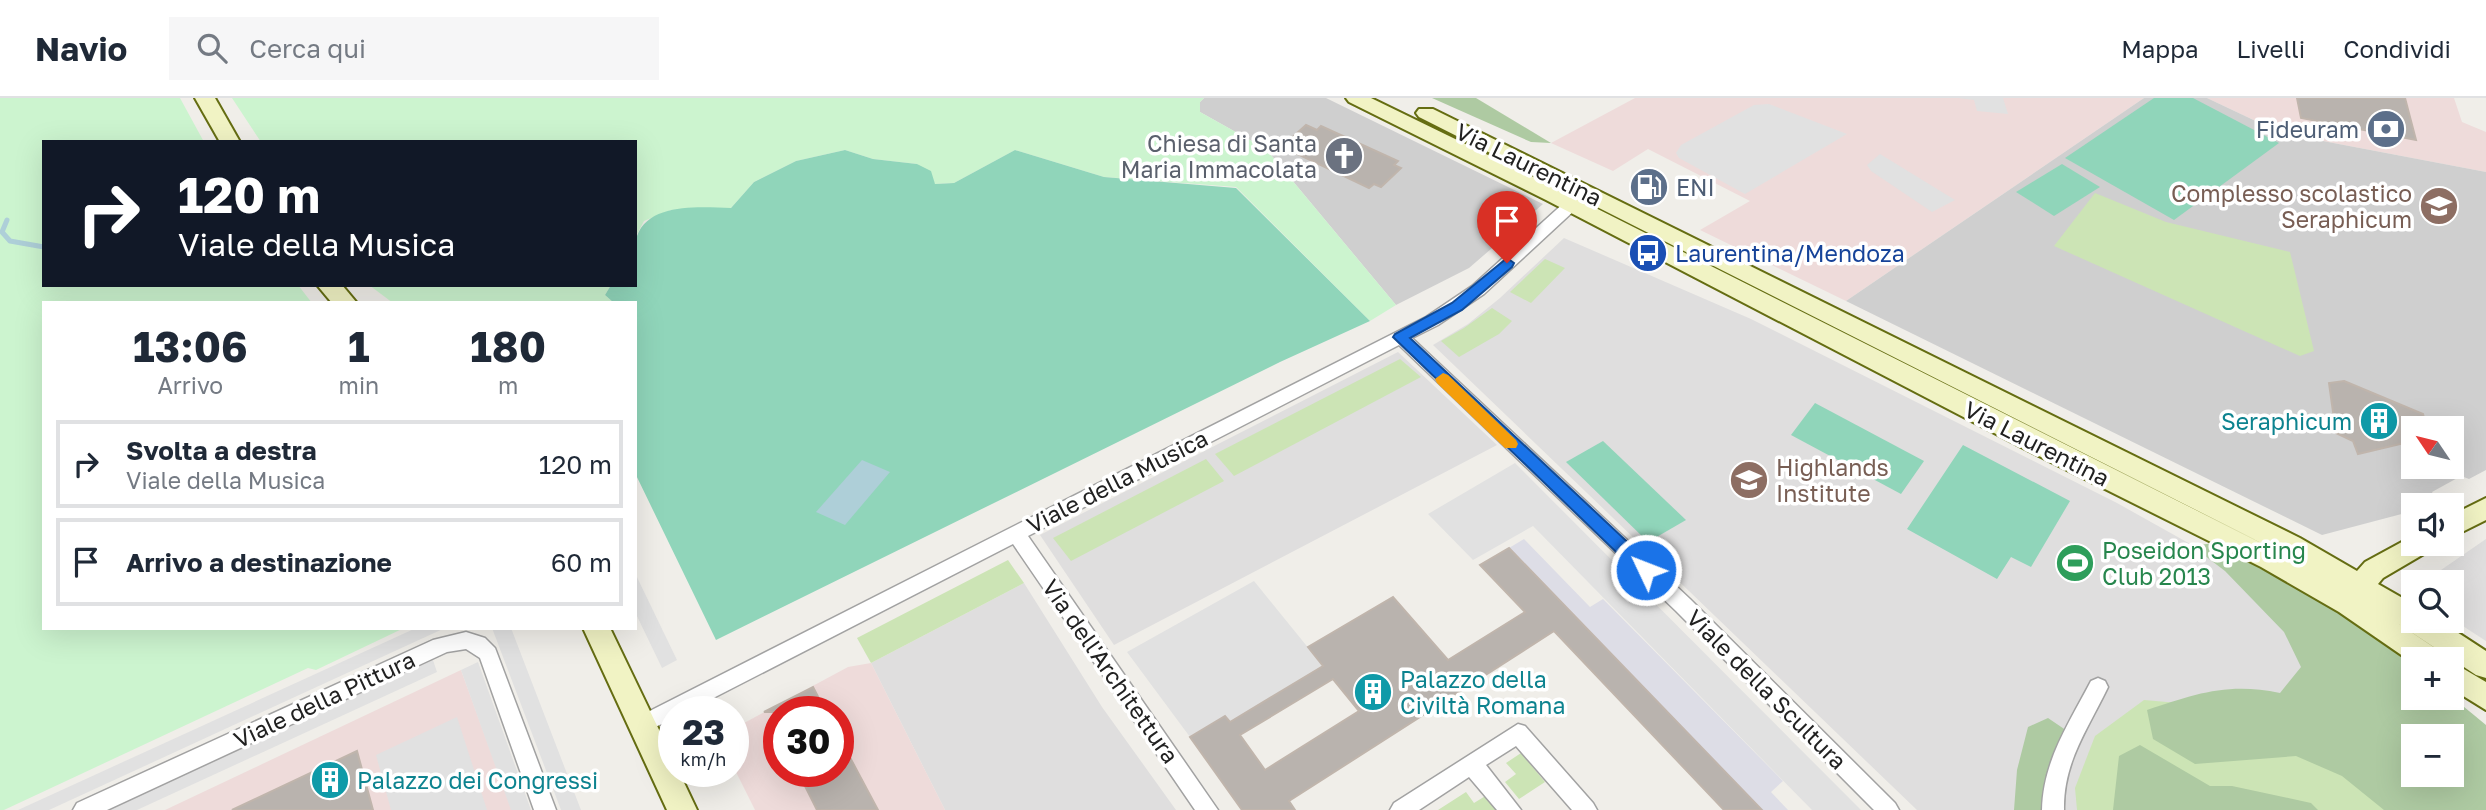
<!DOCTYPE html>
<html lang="it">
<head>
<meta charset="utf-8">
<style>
  :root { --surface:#fff; --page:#f6f6f7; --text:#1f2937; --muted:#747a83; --line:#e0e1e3 }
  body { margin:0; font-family:"Golos Text",sans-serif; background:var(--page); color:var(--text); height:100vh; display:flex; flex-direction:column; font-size:26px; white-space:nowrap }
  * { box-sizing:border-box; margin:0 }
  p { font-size:23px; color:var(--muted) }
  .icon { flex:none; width:38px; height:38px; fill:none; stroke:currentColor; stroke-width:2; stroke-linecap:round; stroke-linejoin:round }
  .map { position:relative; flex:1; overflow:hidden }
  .side { position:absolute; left:42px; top:203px; width:595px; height:329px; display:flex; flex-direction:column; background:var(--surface); border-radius:0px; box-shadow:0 7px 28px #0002 }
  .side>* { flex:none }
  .hud { position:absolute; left:42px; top:42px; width:595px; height:147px; border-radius:0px; box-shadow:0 7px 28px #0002; background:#111827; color:#fff; overflow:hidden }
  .needle { width:46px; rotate:305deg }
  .tools { position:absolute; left:2401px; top:318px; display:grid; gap:14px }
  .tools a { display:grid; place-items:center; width:63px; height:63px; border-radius:0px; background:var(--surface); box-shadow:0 7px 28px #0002; font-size:35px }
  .speed { position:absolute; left:658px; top:598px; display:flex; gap:14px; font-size:35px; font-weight:700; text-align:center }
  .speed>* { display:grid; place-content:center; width:91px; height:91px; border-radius:50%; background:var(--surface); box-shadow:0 7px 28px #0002; line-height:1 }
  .speed small { font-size:18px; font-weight:400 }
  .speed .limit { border:10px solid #d22; background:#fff; color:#111 }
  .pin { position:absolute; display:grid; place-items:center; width:60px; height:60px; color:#fff; margin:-72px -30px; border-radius:50% 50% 50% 0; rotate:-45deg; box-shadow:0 0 7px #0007 }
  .pin .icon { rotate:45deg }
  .me { position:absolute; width:77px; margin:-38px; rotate:313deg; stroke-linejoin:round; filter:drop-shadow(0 0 5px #0008) }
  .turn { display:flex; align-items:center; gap:24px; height:147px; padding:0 21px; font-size:32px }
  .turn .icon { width:91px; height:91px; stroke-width:2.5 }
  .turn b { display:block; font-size:49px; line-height:60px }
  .eta { display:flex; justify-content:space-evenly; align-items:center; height:119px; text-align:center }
  .eta b { font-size:42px; font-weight:700; line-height:49px }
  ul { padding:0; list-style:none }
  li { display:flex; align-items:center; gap:21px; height:88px; margin:0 14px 10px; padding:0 7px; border:4px solid var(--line); border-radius:0px }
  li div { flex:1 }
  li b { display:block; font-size:26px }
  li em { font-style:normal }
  header { display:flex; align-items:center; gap:42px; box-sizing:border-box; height:98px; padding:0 35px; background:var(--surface); border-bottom:2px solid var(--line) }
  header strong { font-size:33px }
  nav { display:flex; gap:38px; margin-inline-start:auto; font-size:24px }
  .search { width:490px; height:63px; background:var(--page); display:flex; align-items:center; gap:18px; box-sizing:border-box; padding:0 24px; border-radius:0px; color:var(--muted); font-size:26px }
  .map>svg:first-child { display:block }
  .residential { fill:#dfdede; fill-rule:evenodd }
  .commercial { fill:#eedbda; fill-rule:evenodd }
  .religious { fill:#cfcfcf; fill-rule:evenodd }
  .grass { fill:#cce4b5 }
  .forest { fill:#aecaa2; fill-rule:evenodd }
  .park { fill:#ccf4cf }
  .pitch { fill:#90d5ba }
  .parking { fill:#e1e1e1 }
  .plaza { fill:#dddde6 }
  .water { fill:#aecfd8 }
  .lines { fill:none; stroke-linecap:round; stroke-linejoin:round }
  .stream { stroke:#aecfd8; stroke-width:5 }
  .building { fill:#b9b3ae; stroke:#c0b5ac; stroke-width:2; fill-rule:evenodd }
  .street-casing { stroke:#a2a2a2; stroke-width:3 }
  .secondary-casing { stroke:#656d12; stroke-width:4 }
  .street { fill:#fff; fill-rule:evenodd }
  .secondary { fill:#f1f3c4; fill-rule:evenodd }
  .route { fill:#1a73e8; stroke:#114b97; stroke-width:2 }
  .slow { fill:#f59e0b }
  .labels { text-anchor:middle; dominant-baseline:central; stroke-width:7; stroke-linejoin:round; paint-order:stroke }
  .service-label { font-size:23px; fill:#4e5e75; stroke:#fff; text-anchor:end }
  .worship-label { font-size:23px; fill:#5b616d; stroke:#fff; text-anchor:end }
  .street-label { font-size:23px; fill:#212121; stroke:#fff }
  .education-label { font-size:23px; fill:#785e54; stroke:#fff; text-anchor:end }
  .transit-label { font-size:23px; fill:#164399; stroke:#fff; text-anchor:start }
  .culture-label { font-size:23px; fill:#0d838f; stroke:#fff; text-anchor:start }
  .leisure-label { font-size:23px; fill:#27864d; stroke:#fff; text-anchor:start }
</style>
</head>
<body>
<header>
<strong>Navio</strong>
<div class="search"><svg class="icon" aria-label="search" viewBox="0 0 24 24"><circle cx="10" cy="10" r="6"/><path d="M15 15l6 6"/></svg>Cerca qui</div>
<nav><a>Mappa</a><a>Livelli</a><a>Condividi</a></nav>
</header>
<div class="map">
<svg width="2486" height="712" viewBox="0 0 2486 712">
  <rect width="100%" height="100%" fill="#f0eee9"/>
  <g class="residential">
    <path d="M1564,140L1751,221L2117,405L2226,466L2413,600H2438L2486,712H1917L1433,247L1468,226L1500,200ZM2413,639H2452V677H2413Z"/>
    <polygon points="1398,254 1497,347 1114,547 1040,437"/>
    <polygon points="2486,441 2486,543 2452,521 2452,485 2432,485 2441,472"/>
    <polygon points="1024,485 1102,609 1176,712 945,712 871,565"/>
  </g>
  <g class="commercial">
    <polygon points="1635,0 2144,0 1846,203 1700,132 1750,103 1648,51 1613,73 1551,45"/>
    <polygon points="2207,0 2454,0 2462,24 2486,34 2486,74 2281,35"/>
    <path d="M871,565L945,712H755L733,668V631L848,569ZM779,614H838V674H779Z"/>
    <polygon points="461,572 512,712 165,712"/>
  </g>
  <g class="religious">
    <polygon points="1204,0 1326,0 1543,106 1469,170 1396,207 1266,51 1200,14 1200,4"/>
    <path d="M2144,0H2207L2281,35L2486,74V372L2469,381L2461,378L2432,394L2437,402L2426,408H2413V413L2322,437L1846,203ZM2413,331H2452V369H2413Z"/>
  </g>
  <g class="grass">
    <polygon points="2095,95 2166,124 2290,154 2314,253 2300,258 2054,148"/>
    <polygon points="1545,161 1565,170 1531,205 1510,194"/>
    <polygon points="1492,210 1512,223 1499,236 1459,259 1441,243 1464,230"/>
    <polygon points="1400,261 1421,279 1234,378 1215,356"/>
    <polygon points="1206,361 1224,383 1071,463 1053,440"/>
    <polygon points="1008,462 1024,485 871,565 857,540"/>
    <polygon points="2144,602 2293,615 2421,712 2077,712 2075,690 2095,638"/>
    <polygon points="1521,655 1545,684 1519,701 1505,684 1516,676 1506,665"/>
    <polygon points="1466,694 1474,705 1487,697 1498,712 1438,712"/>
  </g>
  <g class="forest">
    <polygon points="1432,0 1476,0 1551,45 1531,44"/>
    <path d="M2214,445L2361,526L2413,568V600L2452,599L2486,627V712H2384L2342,678L2296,658L2195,666L2153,641L2147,612C2195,596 2228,584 2280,595L2301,569L2284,534L2225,473L2192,448ZM2413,639H2452V677H2413Z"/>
    <polygon points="2048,620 2076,639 2055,687 2062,712 2014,712 2017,672 2028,629"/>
    <polygon points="2140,647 2210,688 2232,688 2311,705 2318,712 2113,712 2119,658"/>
  </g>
  <g class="park">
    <polygon points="0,0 180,0 204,44 44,44 44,187 298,187 312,205 44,205 44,530 404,530 316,572 308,570 4,712 0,712"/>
    <polygon points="232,0 1204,0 1200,4 1200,14 1266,51 1396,207 1370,223 1236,89 1104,79 1015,52 954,85 935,86 917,66 873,61 845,52 796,63 754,84 731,110 671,112 644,123 635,140 635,44 261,44"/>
    <polygon points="369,187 611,187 605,197 614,205 393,205"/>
  </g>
  <g class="pitch">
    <polygon points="2154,0 2193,0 2279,45 2174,122 2065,60"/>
    <path d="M845,52L873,61L917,66L931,73L935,86L954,85L1015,52L1104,79L1236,90L1370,223L1280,264L716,542L635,375V205H614L605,197L611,187H635C635,173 631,151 637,138C649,104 701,109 731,110L754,84L796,63Z"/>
    <polygon points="2062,66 2100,89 2054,118 2016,94"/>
    <polygon points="1815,305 1924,363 1901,396 1791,337"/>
    <polygon points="1603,343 1686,422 1648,444 1566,364"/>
    <polygon points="1963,347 2070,403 2031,469 2011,459 1997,481 1907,431"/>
  </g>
  <g class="parking">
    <polygon points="1958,0 2003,0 2008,16 1977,13 1974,2"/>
    <polygon points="1769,6 1847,36 1745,96 1679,60 1676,55 1681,47 1754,7"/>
    <polygon points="1880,56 1955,102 1932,114 1871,73 1867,67"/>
    <polygon points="1515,365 1861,712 1812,712 1533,428 1473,462 1428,416"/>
    <polygon points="635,475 677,562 662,570 635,514"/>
    <polygon points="1254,483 1323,568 1230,624 1225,618 1190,639 1127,554"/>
    <polygon points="416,530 445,530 49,712 18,712"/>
    <polygon points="492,530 511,530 581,712 561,712"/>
    <polygon points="433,562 437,574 137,712 109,712"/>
    <polygon points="478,564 531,712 511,712 461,572"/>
    <polygon points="457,619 487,712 391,712 376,657"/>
  </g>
  <polygon class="plaza" points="1524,441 1590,509 1603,501 1783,683 1771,694 1788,712 1762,712 1509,450"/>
  <polygon class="water" points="862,362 890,374 845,427 816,414"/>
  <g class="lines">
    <polyline class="stream" points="7,122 2,134 10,143 44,149"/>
  </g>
  <g class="building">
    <polygon points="2297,0 2405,0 2416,42 2301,20"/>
    <polygon points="1306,27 1317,32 1321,28 1398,63 1394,67 1401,70 1381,89 1374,86 1369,90 1291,53 1296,50 1286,45"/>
    <polygon points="2344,283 2423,316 2427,331 2413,331 2413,343 2358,356 2353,343 2336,335 2329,285"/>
    <path d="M1509,450L1762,712H1724L1554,533L1289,703L1295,712H1242L1190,639L1225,618L1230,624L1323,568L1308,549L1393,499L1448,562L1525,514L1480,467ZM1333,581L1359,613L1265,672L1240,637Z"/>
    <polygon points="813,589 826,614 764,614"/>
    <polygon points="838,637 878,712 817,712 798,674 838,674"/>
    <polygon points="357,653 373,712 232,712"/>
  </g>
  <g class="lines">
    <g class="street-casing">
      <g id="street">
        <polygon points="1602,96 1609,101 1607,104 1576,111 1484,196 1438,227 1412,240 1690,501 1895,705 1899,712 1874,712 1676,513 1399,247 1028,438 1218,712 1195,712 1013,446 686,614 674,614 674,620 641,636 634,633 631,627 634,621 1426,219 1472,188 1566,103 1582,97"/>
        <polygon points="466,534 485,540 495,550 556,712 534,712 480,560 466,551 447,554 107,712 73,712 77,705 433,542"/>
        <path d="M2098,580L2105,583L2108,589C2088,631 2063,664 2064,712H2042C2043,663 2069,625 2091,583Z"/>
        <polygon points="1518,626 1525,628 1593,705 1597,712 1572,712 1516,648 1486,667 1521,712 1497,712 1469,679 1419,712 1390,712 1394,705"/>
      </g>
    </g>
    <g class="secondary-casing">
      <g id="secondary">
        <polygon points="195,0 215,0 240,44 220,44"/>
        <polygon points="1346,0 1371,0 1560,92 2295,462 1419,19 1416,15 1419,11 1433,11 2300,440 2357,473 2365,464 2411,439 2413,438 2413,446 2433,446 2429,453 2383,480 2378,486 2413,506 2413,523 2440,523 2486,553 2486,580 2476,577 2393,522 2441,554 2445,562 2413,562 2413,565 2339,514 2261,469 2023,350 1546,102 1349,4"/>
        <polygon points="317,187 342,187 357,205 332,205"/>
        <polygon points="2486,400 2486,422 2452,439 2452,417"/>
        <polygon points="583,530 610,530 674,663 674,674 679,674 697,712 667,712"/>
        <polygon points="2452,564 2486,584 2486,612 2452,591"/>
      </g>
    </g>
    <use href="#street" class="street"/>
    <use href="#secondary" class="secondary"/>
  </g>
  <polygon class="route" points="1507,160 1514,165 1512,169 1462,212 1410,240 1652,467 1654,472 1652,477 1640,477 1393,239 1395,236 1452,205"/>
  <polygon class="slow" points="1443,275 1448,277 1516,342 1518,346 1516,350 1505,350 1437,285 1435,281"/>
  <defs>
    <g id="bank-disc" transform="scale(2.0125)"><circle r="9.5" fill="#5c6f8a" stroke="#fff"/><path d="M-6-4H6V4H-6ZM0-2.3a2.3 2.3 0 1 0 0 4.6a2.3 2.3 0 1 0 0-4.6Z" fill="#fff"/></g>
    <g id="church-disc" transform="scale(2.0125)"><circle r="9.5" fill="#6b7280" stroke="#fff"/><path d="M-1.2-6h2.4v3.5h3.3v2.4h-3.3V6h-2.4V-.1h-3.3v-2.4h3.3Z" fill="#fff"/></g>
    <g id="fuel-disc" transform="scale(2.0125)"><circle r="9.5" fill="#5c6f8a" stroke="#fff"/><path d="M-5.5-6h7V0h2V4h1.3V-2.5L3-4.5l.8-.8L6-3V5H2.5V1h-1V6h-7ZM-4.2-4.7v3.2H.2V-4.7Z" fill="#fff"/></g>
    <g id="school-disc" transform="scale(2.0125)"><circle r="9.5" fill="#8d6e63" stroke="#fff"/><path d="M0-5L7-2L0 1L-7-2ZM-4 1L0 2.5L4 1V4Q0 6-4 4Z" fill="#fff"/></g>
    <g id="bus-disc" transform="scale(2.0125)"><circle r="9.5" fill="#1a4fb4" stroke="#fff"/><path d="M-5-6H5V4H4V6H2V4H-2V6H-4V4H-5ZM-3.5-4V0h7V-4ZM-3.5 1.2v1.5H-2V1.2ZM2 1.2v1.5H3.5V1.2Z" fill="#fff"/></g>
    <g id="building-disc" transform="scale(2.0125)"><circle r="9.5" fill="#0f9aa8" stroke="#fff"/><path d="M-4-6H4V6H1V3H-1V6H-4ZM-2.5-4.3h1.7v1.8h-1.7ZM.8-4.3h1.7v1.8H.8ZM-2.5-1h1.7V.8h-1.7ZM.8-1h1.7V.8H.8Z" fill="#fff"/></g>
    <g id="stadium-disc" transform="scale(2.0125)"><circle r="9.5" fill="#2e9e5b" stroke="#fff"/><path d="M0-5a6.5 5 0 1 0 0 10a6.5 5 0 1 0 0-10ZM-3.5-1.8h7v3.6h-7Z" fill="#fff"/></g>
  </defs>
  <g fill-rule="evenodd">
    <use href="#bank-disc" x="2386" y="31"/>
    <use href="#church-disc" x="1344" y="58"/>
    <use href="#fuel-disc" x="1649" y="89"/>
    <use href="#school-disc" x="2439" y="108"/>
    <use href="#bus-disc" x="1648" y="155"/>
    <use href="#building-disc" x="2379" y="323"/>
    <use href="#school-disc" x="1749" y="382"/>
    <use href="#stadium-disc" x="2075" y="465"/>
    <use href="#building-disc" x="1373" y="594"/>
    <use href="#building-disc" x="330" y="682"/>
  </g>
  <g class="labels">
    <g class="service-label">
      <text x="2359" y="31">Fideuram</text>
      <text x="1676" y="89" text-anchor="start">ENI</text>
    </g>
    <g class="worship-label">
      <text x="1317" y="45">Chiesa di Santa<tspan x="1317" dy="26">Maria Immacolata</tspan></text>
    </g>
    <g class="street-label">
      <text transform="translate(1529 66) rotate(26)">Via Laurentina</text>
      <text transform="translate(2037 345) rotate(27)">Via Laurentina</text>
      <text transform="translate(1117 383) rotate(-27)">Viale della Musica</text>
      <text transform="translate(1111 573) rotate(55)">Via dell'Architettura</text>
      <text transform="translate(1767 591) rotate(45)">Viale della Scultura</text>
      <text transform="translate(324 601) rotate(-25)">Viale della Pittura</text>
    </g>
    <g class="education-label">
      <text x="2412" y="95">Complesso scolastico<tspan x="2412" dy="26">Seraphicum</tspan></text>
      <text x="1776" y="369" text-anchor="start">Highlands<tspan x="1776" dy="26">Institute</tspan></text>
    </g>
    <g class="transit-label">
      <text x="1675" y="155">Laurentina/Mendoza</text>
    </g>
    <g class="culture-label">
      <text x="2352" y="323" text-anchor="end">Seraphicum</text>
      <text x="1400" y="581">Palazzo della<tspan x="1400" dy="26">Civiltà Romana</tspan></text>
      <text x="357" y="682">Palazzo dei Congressi</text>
    </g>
    <g class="leisure-label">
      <text x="2102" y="452">Poseidon Sporting<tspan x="2102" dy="26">Club 2013</tspan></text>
    </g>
  </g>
</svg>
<div class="tools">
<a><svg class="needle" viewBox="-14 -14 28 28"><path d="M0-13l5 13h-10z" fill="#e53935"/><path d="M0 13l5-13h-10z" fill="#747a83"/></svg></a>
<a><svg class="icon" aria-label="sound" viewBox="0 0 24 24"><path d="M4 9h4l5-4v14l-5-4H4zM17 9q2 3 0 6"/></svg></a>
<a><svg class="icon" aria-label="search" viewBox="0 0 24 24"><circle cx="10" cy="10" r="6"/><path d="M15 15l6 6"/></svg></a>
<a>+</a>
<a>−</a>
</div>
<div class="speed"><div>23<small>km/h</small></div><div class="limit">30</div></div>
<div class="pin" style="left:1507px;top:165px;background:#d93025"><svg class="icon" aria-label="arrive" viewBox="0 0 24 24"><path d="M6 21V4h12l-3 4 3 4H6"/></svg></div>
<svg class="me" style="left:1646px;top:472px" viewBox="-20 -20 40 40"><circle r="17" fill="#1a73e8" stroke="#fff" stroke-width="3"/><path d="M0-11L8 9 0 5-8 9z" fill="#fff"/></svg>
<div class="hud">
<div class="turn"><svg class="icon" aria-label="right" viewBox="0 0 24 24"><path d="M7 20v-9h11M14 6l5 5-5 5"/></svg><div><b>120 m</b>Viale della Musica</div></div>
</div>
<section class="side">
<div class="eta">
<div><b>13:06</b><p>Arrivo</p></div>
<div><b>1</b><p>min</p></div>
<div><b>180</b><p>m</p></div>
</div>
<ul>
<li><svg class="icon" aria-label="right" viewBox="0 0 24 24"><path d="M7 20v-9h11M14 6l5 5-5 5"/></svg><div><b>Svolta a destra</b><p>Viale della Musica</p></div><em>120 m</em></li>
<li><svg class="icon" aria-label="arrive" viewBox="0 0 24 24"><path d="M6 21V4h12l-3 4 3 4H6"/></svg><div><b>Arrivo a destinazione</b></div><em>60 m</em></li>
</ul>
</section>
</div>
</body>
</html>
